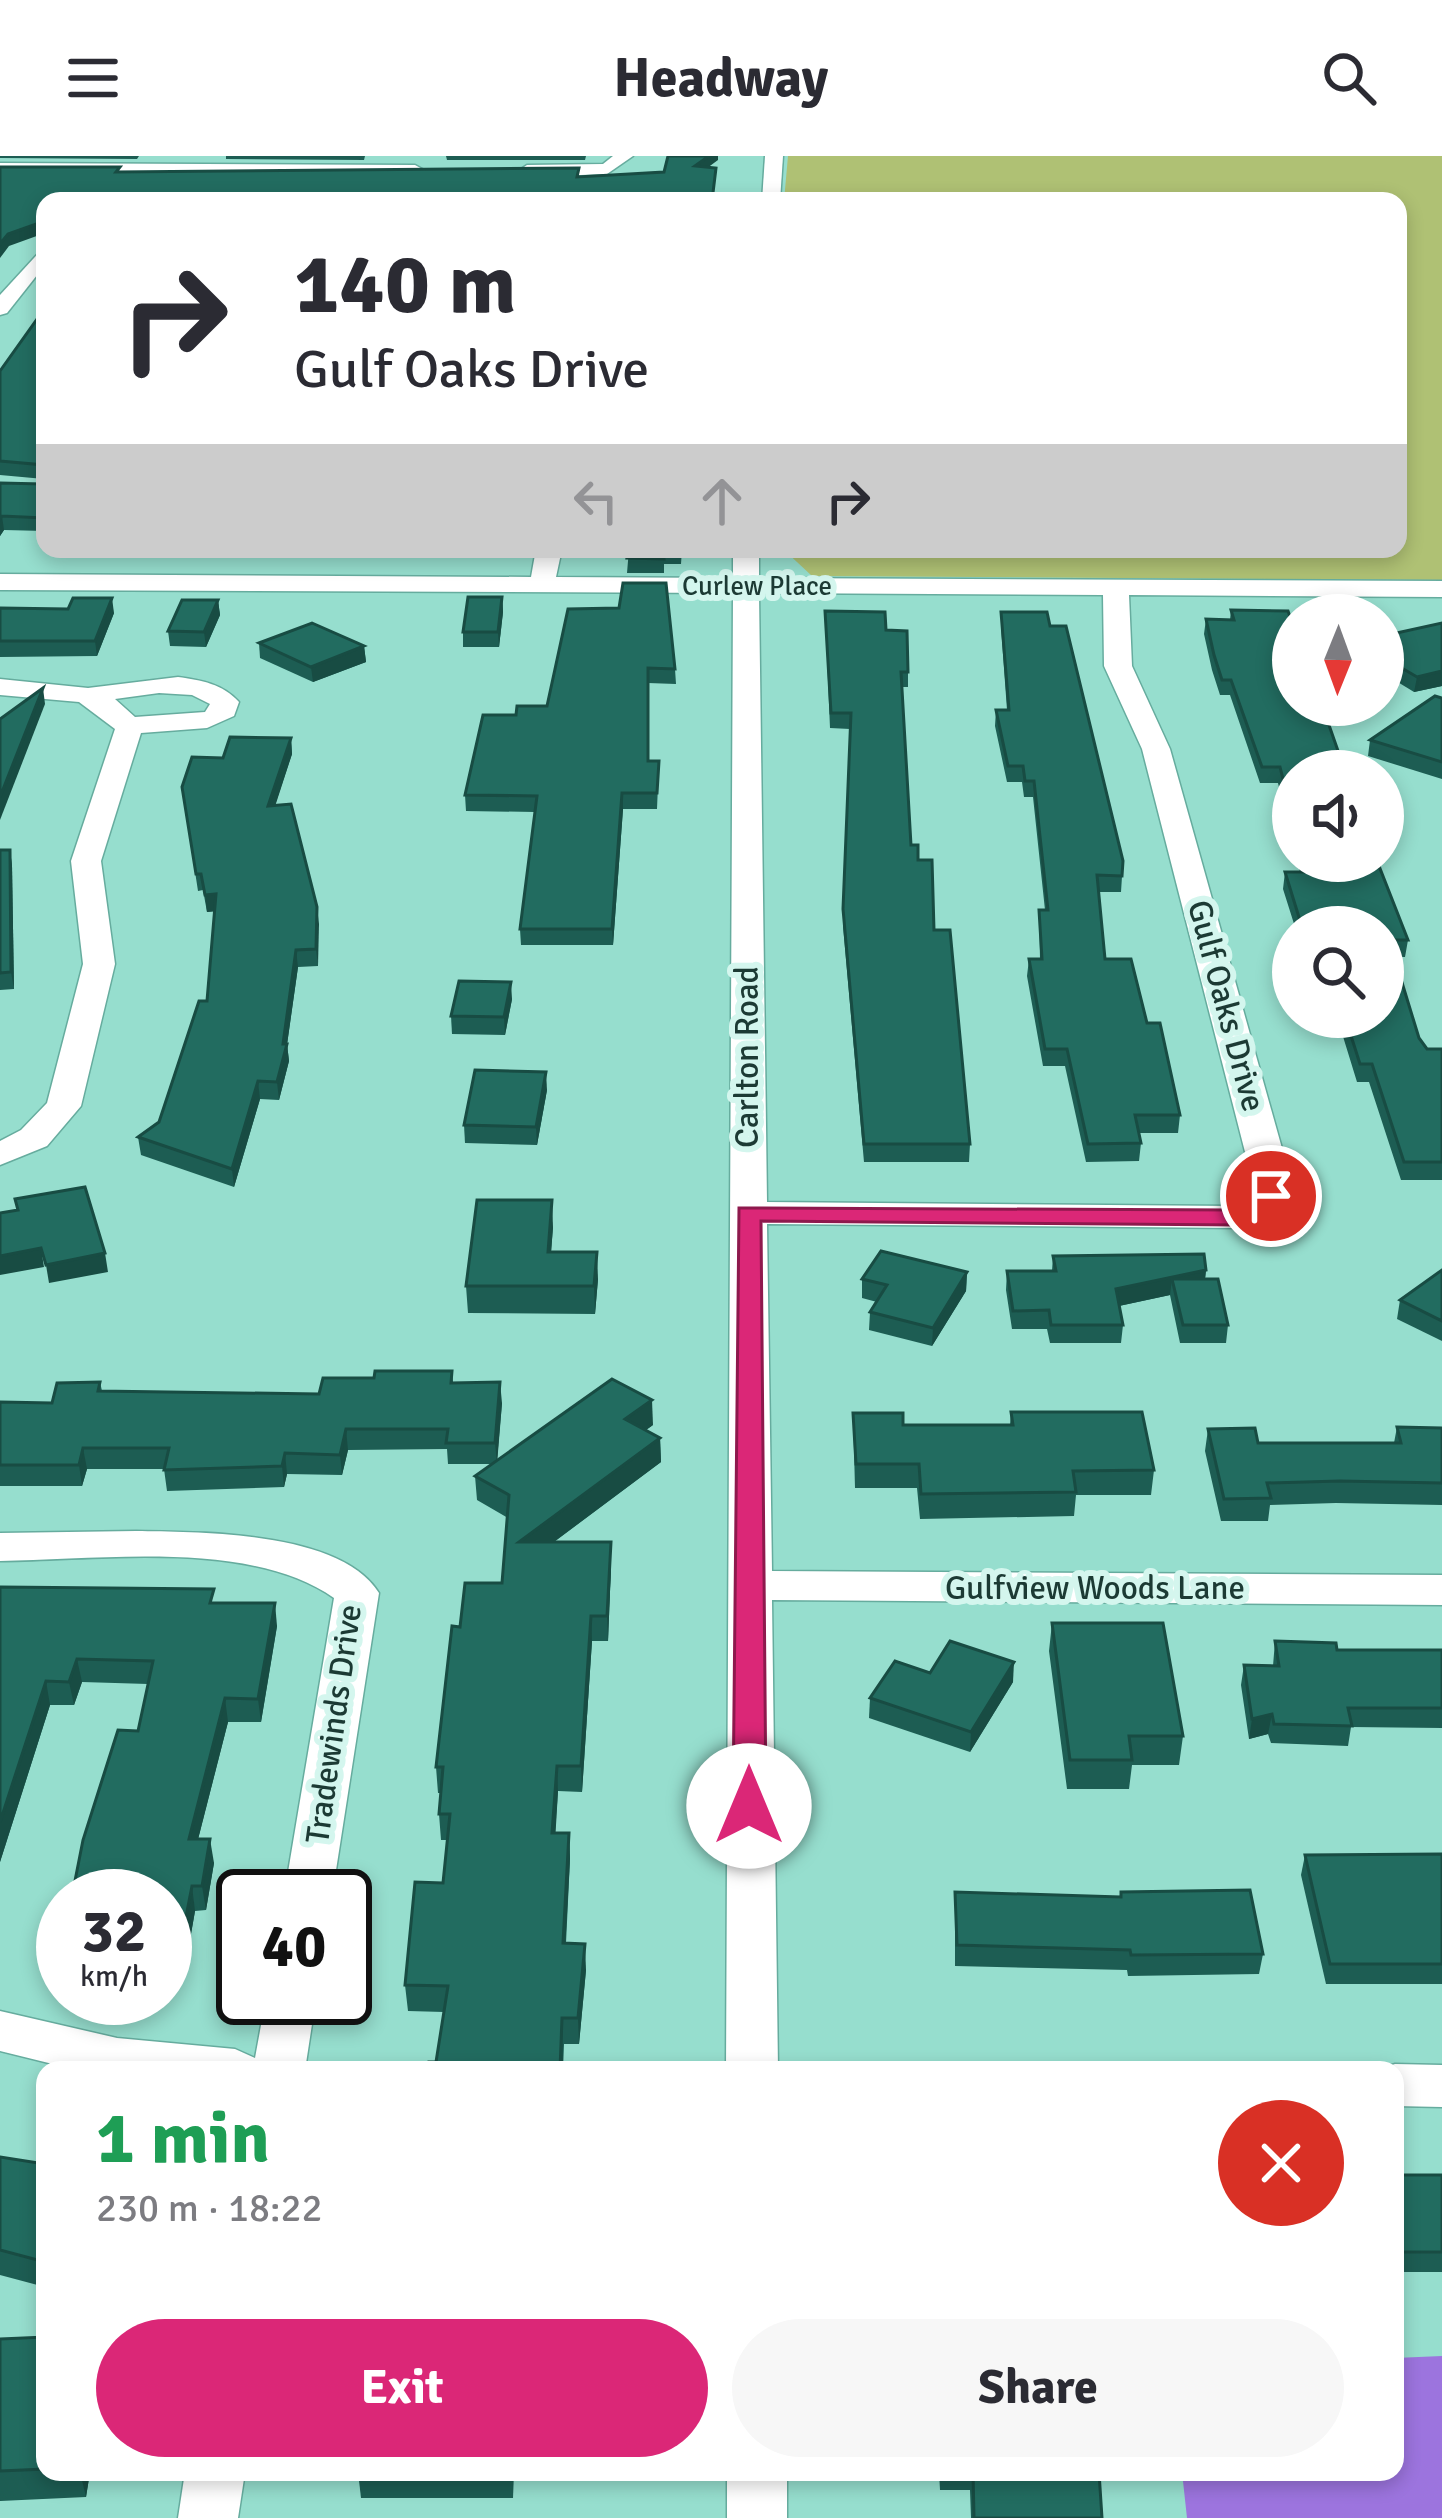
<!DOCTYPE html>
<html lang="en">
<head>
<meta charset="utf-8">
<style>
  :root { --surface:#fff; --page:#f7f7f7; --text:#2b2b33; --muted:#7c7c81; --accent:#db2777 }
  body { margin:0; font-family:Signika,sans-serif; background:var(--page); color:var(--text); height:100vh; display:flex; flex-direction:column; font-size:45px; white-space:nowrap }
  * { box-sizing:border-box; margin:0 }
  p { font-size:39px; color:var(--muted) }
  .icon { flex:none; width:66px; height:66px; fill:none; stroke:currentColor; stroke-width:2; stroke-linecap:round; stroke-linejoin:round }
  .map { position:relative; flex:1; overflow:hidden }
  .sheet { position:absolute; left:36px; top:1905px; width:1368px; height:420px; display:flex; flex-direction:column; background:var(--surface); border-radius:24px; box-shadow:0 6px 18px #0003 }
  .sheet>* { flex:none }
  .hud { position:absolute; left:36px; top:36px; width:1371px; height:366px; border-radius:24px; box-shadow:0 6px 18px #0003; background:#fff; color:var(--text); overflow:hidden }
  .needle { width:78px; rotate:181deg }
  .buttons { position:absolute; left:1272px; top:438px; display:grid; gap:24px }
  .buttons a { display:grid; place-items:center; width:132px; height:132px; border-radius:50%; background:var(--surface); box-shadow:0 6px 18px #0003; font-size:60px }
  .speed { position:absolute; left:36px; top:1713px; display:flex; gap:24px; font-size:60px; font-weight:700; text-align:center }
  .speed>* { display:grid; place-content:center; width:156px; height:156px; border-radius:50%; background:var(--surface); box-shadow:0 6px 18px #0003; line-height:1 }
  .speed small { font-size:30px; font-weight:400 }
  .speed .limit { border:6px solid #111; border-radius:18px; background:#fff; color:#111 }
  .pin { position:absolute; display:grid; place-items:center; width:102px; height:102px; color:#fff; margin:-51px; border:6px solid #fff; border-radius:50%; box-shadow:0 3px 12px #0007 }
  .me { position:absolute; width:132px; margin:-66px; rotate:0deg; stroke-linejoin:round; filter:drop-shadow(0 0 9px #0008) }
  .turn { display:flex; align-items:center; gap:42px; height:252px; padding:0 60px; font-size:54px }
  .turn .icon { width:156px; height:156px; stroke-width:2.5 }
  .turn b { display:block; font-size:84px; line-height:102px }
  .lanes { display:flex; align-items:center; height:114px; padding:0 60px; background:#0003; justify-content:center; gap:60px; direction:ltr }
  .lanes .off { opacity:.35 }
  .round { display:grid; place-items:center; flex:none; width:126px; height:126px; border-radius:63px; background:var(--page) }
  .summary { display:flex; align-items:center; justify-content:space-between; height:204px; padding:0 60px }
  h1 { font-size:72px; font-weight:700; line-height:90px; color:#1e9e55 }
  .button { display:flex; gap:24px; margin-top:auto; padding:24px 60px }
  .button a { flex:1; height:138px; border-radius:72px; background:var(--accent); color:#fff; font-size:48px; font-weight:700; line-height:138px; text-align:center }
  .button a+a { background:var(--page); color:var(--text) }
  header { display:flex; justify-content:space-between; align-items:center; height:156px; padding:0 60px; background:var(--surface); font-size:54px; font-weight:700 }
  .map>svg:first-child { display:block }
  .green { fill:#afc174 }
  .water { fill:#9c74de }
  .lines { fill:none; stroke-linecap:round; stroke-linejoin:round }
  .minor-casing { stroke:#66ac9e; stroke-width:3 }
  .minor { fill:#fff; fill-rule:evenodd }
  .wall { fill:#1d5d53 }
  .shaded-wall { fill:#184c43 }
  .building { fill:#226c60; stroke:#184c43; stroke-width:3 }
  .route { fill:#db2777; stroke:#8e194d; stroke-width:3 }
  .labels { text-anchor:middle; dominant-baseline:central; stroke-width:12; stroke-linejoin:round; paint-order:stroke }
  .far-street-label { font-size:27px; fill:#1c3a34; stroke:#d4f6ee }
  .street-label { font-size:33px; fill:#1c3a34; stroke:#d4f6ee }
</style>
</head>
<body>
<header><svg class="icon" aria-label="menu" viewBox="0 0 24 24"><path d="M4 6h16M4 12h16M4 18h16"/></svg>Headway<svg class="icon" aria-label="search" viewBox="0 0 24 24"><circle cx="10" cy="10" r="6"/><path d="M15 15l6 6"/></svg></header>
<div class="map">
<svg width="1442" height="2362" viewBox="0 0 1442 2362">
  <rect width="100%" height="100%" fill="#96dece"/>
  <polygon class="green" points="788,0 1442,0 1442,424 812,420 783,393 1398,393 1398,45 784,45"/>
  <polygon class="water" points="1442,2200 1442,2362 1187,2362 1182,2316 1395,2316 1395,2202"/>
  <g class="lines">
    <g class="minor-casing">
      <g id="minor">
        <polygon points="613,0 633,0 607,18 527,21 518,15 527,9 603,8"/>
        <polygon points="765,0 783,0 780,45 762,45"/>
        <polygon points="0,7 415,9 424,14 415,19 0,17"/>
        <polygon points="45,90 45,109 7,157 0,159 0,139"/>
        <path d="M536,393H562L556,421L733,422V393H759V422L1442,425V441L1129,439L1132,510L1170,593L1292,1028L1285,1048L1240,1072L767,1068L772,1415L1442,1419V1449L772,1444L778,1914H726L733,437L0,434V418L531,421ZM759,437L1103,439L1104,510L1142,593L1255,1035L1232,1050L767,1046Z"/>
        <path d="M178,521C201,524 223,528 239,546L234,560L207,572L141,577L101,705L115,808L81,950L47,990L0,1009V985L21,974L47,947L83,808L71,705L115,573L79,546L0,539V523L88,532ZM159,537L192,539L210,548L205,556L135,561L115,543Z"/>
        <path d="M136,1375C200,1376 341,1375 379,1437L332,1740H284L334,1442C251,1383 99,1404 0,1405V1377Z"/>
        <polygon points="266,1842 316,1842 305,1914 77,1914 0,1895 0,1855 117,1882 235,1893 255,1902"/>
        <polygon points="1395,1908 1442,1909 1442,1951 1395,1950 1395,1914 1377,1914"/>
        <polygon points="185,2316 245,2316 238,2362 178,2362"/>
        <rect x="727" y="2316" width="60" height="46"/>
      </g>
    </g>
    <use href="#minor" class="minor"/>
  </g>
  <g class="wall">
    <polygon points="0,0 139,0 137,3 0,2"/>
    <polygon points="226,0 365,0 364,4 226,3"/>
    <polygon points="446,0 586,0 585,4 447,4"/>
    <polygon points="45,152 45,375 4,374 0,380 0,327 43,328 44,323 0,319 0,215"/>
    <polygon points="629,393 682,393 681,408 664,408 664,417 627,417"/>
    <polygon points="502,441 503,456 499,491 463,491 463,476"/>
    <polygon points="218,444 220,459 206,491 170,490 168,475"/>
    <polygon points="0,452 114,457 97,500 0,501"/>
    <polygon points="568,453 675,513 676,528 648,527 649,605 659,605 657,653 623,653 613,789 521,789 520,773 535,656 466,655 465,639 516,559 547,550"/>
    <polygon points="1231,454 1344,612 1344,615 1293,615 1293,688 1278,627 1260,627 1230,539 1220,539 1212,514 1204,478 1206,463 1230,464"/>
    <polygon points="825,455 886,474 908,516 908,531 902,531 911,689 918,704 934,774 970,988 969,1006 864,1006 843,770 850,573 830,572"/>
    <polygon points="1001,456 1050,470 1123,705 1121,736 1098,736 1105,803 1147,867 1180,959 1178,977 1139,977 1141,987 1139,1005 1086,1006 1065,910 1043,910 1027,820 1029,803 1040,803 1039,754 1045,754 1033,641 1024,641 1022,626 1007,626 995,570 996,554 1007,554 1001,471"/>
    <polygon points="1442,467 1442,530 1414,536 1383,517 1383,480"/>
    <polygon points="259,487 364,490 366,506 313,526 260,502"/>
    <polygon points="1442,542 1442,623 1368,600 1370,584"/>
    <polygon points="291,582 292,598 275,649 317,751 318,810 298,811 287,888 289,905 279,944 260,943 234,1031 141,999 138,981 159,966 207,845 215,755 207,756 203,734 198,735 182,631 223,602"/>
    <polygon points="0,694 10,694 12,710 14,833 0,834"/>
    <polygon points="1297,705 1364,705 1408,784 1405,801 1394,801 1419,882 1427,893 1442,893 1442,1024 1401,1024 1369,926 1357,926 1337,861 1383,861 1383,771 1295,771 1283,733 1285,716 1300,716"/>
    <polygon points="512,843 505,879 452,878 451,860"/>
    <polygon points="547,934 537,989 465,987 464,969"/>
    <polygon points="553,1071 551,1096 598,1123 595,1158 468,1157 466,1130"/>
    <polygon points="1053,1100 1206,1114 1205,1123 1228,1169 1226,1187 1180,1187 1170,1139 1119,1150 1123,1169 1121,1187 1050,1187 1047,1173 1012,1173 1006,1134 1007,1115 1052,1115"/>
    <polygon points="1442,1114 1442,1185 1397,1163 1400,1144"/>
    <polygon points="967,1116 966,1135 932,1190 869,1174 870,1156 877,1146 862,1142 862,1123"/>
    <polygon points="452,1215 453,1227 502,1247 497,1304 653,1269 646,1274 660,1282 661,1306 554,1386 611,1411 608,1485 592,1485 582,1636 558,1635 555,1677 569,1677 570,1703 566,1787 586,1814 579,1888 564,1888 563,1914 429,1914 436,1906 444,1856 408,1855 405,1829 443,1727 447,1684 441,1684 439,1658 441,1637 438,1637 436,1611 460,1471 502,1427 508,1362 477,1344 475,1320 492,1308 448,1308 447,1293 348,1294 342,1319 287,1318 284,1331 167,1335 164,1313 87,1313 82,1330 0,1330 0,1246 52,1247 100,1226 102,1235 319,1238 374,1222"/>
    <polygon points="1011,1256 1154,1314 1151,1339 1076,1339 1074,1360 920,1363 917,1332 855,1332 853,1257 903,1269 1010,1269"/>
    <polygon points="1397,1271 1442,1272 1442,1349 1336,1347 1270,1349 1268,1365 1221,1365 1205,1295 1208,1273 1258,1287 1394,1287"/>
    <polygon points="0,1431 216,1447 277,1470 261,1566 228,1566 198,1683 214,1707 206,1754 195,1755 188,1795 165,1795 165,1740 138,1575 148,1528 82,1526 74,1549 50,1549 0,1706"/>
    <polygon points="1052,1467 1183,1580 1179,1609 1132,1609 1129,1633 1067,1633 1049,1495"/>
    <polygon points="1275,1485 1337,1494 1442,1494 1442,1572 1351,1571 1348,1590 1271,1587 1268,1578 1249,1583 1241,1529 1244,1509 1273,1510"/>
    <polygon points="930,1517 1013,1526 970,1596 869,1562 870,1542"/>
    <polygon points="1442,1698 1442,1828 1326,1828 1301,1719 1305,1699"/>
    <polygon points="955,1736 1120,1741 1121,1736 1263,1798 1259,1818 1128,1820 1127,1814 955,1810"/>
    <polygon points="0,2001 45,2008 45,2131 0,2119"/>
    <rect x="1395" y="2019" width="47" height="97"/>
    <polygon points="45,2181 45,2316 90,2316 86,2341 0,2345 0,2183"/>
    <polygon points="358,2316 514,2316 513,2342 361,2342"/>
    <polygon points="939,2316 1102,2316 1100,2332 1102,2362 971,2362 970,2334 940,2334"/>
  </g>
  <g class="shaded-wall">
    <polygon points="709,0 718,0 718,4 695,21 695,10"/>
    <polygon points="45,65 45,77 9,90 0,102 0,88 8,78"/>
    <polygon points="2,360 4,374 0,380 0,363"/>
    <polygon points="502,441 503,456 499,491 498,476"/>
    <polygon points="112,442 114,457 97,500 95,485"/>
    <polygon points="218,444 220,459 206,491 204,476"/>
    <polygon points="364,490 366,506 313,526 311,511"/>
    <polygon points="1442,515 1442,530 1414,536 1417,521"/>
    <polygon points="43,532 45,548 0,664 0,641"/>
    <polygon points="291,582 292,598 270,666 268,650"/>
    <polygon points="622,637 623,653 613,789 612,773"/>
    <polygon points="10,694 12,710 14,833 11,816"/>
    <polygon points="216,738 218,755 207,756 205,739"/>
    <polygon points="317,751 319,768 318,810 316,793"/>
    <polygon points="296,794 298,811 287,889 287,888 289,905 279,944 277,926"/>
    <polygon points="511,826 512,843 505,879 504,861"/>
    <polygon points="546,916 547,934 537,989 536,971"/>
    <polygon points="258,925 260,943 234,1031 232,1013"/>
    <polygon points="552,1044 553,1071 549,1123 548,1096"/>
    <polygon points="41,1092 44,1111 0,1119 0,1100"/>
    <polygon points="597,1096 598,1123 595,1158 594,1130"/>
    <polygon points="105,1097 108,1116 49,1127 46,1109"/>
    <polygon points="1206,1114 1204,1132 1172,1123 1170,1139 1114,1151 1116,1133"/>
    <polygon points="967,1116 966,1135 932,1190 933,1172"/>
    <polygon points="500,1226 502,1247 497,1308 495,1287"/>
    <polygon points="652,1244 653,1269 626,1288 625,1263"/>
    <polygon points="346,1273 348,1294 342,1319 340,1299"/>
    <polygon points="660,1282 661,1306 520,1411 519,1386"/>
    <polygon points="83,1292 87,1313 82,1330 79,1309"/>
    <polygon points="285,1297 287,1318 284,1331 282,1310"/>
    <polygon points="611,1386 611,1411 608,1485 607,1460"/>
    <polygon points="275,1447 277,1470 261,1566 258,1543"/>
    <polygon points="591,1460 592,1485 582,1636 581,1610"/>
    <polygon points="77,1503 82,1526 74,1549 69,1526"/>
    <polygon points="1014,1506 1013,1526 970,1596 971,1576"/>
    <polygon points="46,1525 50,1549 0,1706 0,1666"/>
    <polygon points="225,1542 228,1566 192,1707 189,1683"/>
    <polygon points="1272,1558 1268,1578 1249,1583 1252,1563"/>
    <polygon points="557,1610 558,1635 554,1703 552,1677"/>
    <polygon points="569,1677 570,1703 564,1813 563,1787"/>
    <polygon points="210,1683 214,1707 206,1754 202,1730"/>
    <polygon points="192,1730 195,1755 188,1795 184,1771"/>
    <polygon points="585,1788 586,1814 579,1888 578,1862"/>
    <polygon points="562,1862 563,1914 560,1914"/>
    <polygon points="80,2316 90,2316 86,2341"/>
  </g>
  <g class="building">
    <polygon points="668,0 709,0 695,10 716,12 712,45 113,45 117,39 99,45 45,45 45,65 8,78 0,88 0,11 120,11 116,16 579,12 577,21 664,16"/>
    <polygon points="45,152 45,309 0,305 0,215"/>
    <polygon points="45,320 45,362 2,360 0,363 0,327 43,328"/>
    <polygon points="629,393 681,393 663,393 664,403 627,402"/>
    <polygon points="623,427 666,427 675,513 648,512 648,605 659,605 657,637 622,637 612,773 520,773 537,640 465,639 483,559 516,559 517,550 547,550 568,453 619,452"/>
    <polygon points="468,441 502,441 498,476 463,476"/>
    <polygon points="73,442 112,442 95,485 0,485 0,452 68,453"/>
    <polygon points="182,444 218,444 204,476 168,475"/>
    <polygon points="1231,454 1288,455 1293,469 1293,549 1322,549 1344,612 1336,612 1337,615 1293,615 1293,663 1280,611 1262,611 1231,524 1222,524 1214,499 1206,463 1234,464"/>
    <polygon points="825,455 885,456 886,474 907,475 908,516 901,516 911,689 918,689 918,704 932,704 934,774 950,774 970,988 864,988 843,753 851,557 831,557"/>
    <polygon points="1001,456 1047,456 1050,470 1066,470 1123,705 1122,720 1097,719 1105,803 1131,803 1147,867 1160,867 1180,959 1135,959 1141,987 1088,988 1067,893 1045,893 1029,803 1042,803 1039,754 1048,754 1034,625 1025,625 1023,610 1008,610 996,554 1009,554"/>
    <polygon points="312,467 364,490 311,511 259,487"/>
    <polygon points="1442,467 1442,515 1417,521 1383,501 1383,480"/>
    <polygon points="43,532 0,641 0,563"/>
    <polygon points="1435,540 1442,542 1442,606 1370,584"/>
    <polygon points="230,581 291,582 268,650 291,648 317,751 316,793 296,794 283,888 287,888 277,926 258,925 232,1013 138,981 159,966 199,845 207,845 216,738 205,739 201,718 196,718 182,631 192,601 223,602"/>
    <polygon points="0,694 10,694 11,816 0,817"/>
    <polygon points="1303,705 1364,705 1366,709 1379,710 1408,784 1389,784 1419,882 1427,893 1442,893 1442,1006 1404,1006 1372,908 1360,908 1345,861 1383,861 1383,771 1302,771 1285,716 1306,716"/>
    <polygon points="459,825 511,826 504,861 451,860"/>
    <polygon points="475,914 546,916 536,971 464,969"/>
    <polygon points="85,1031 105,1097 46,1109 41,1092 0,1100 0,1057 18,1054 15,1043"/>
    <polygon points="477,1044 552,1044 548,1096 597,1096 594,1130 466,1130"/>
    <polygon points="881,1095 967,1116 933,1172 870,1156 887,1129 862,1123"/>
    <polygon points="1204,1098 1206,1114 1116,1133 1123,1169 1051,1169 1049,1154 1013,1155 1007,1115 1056,1115 1053,1100"/>
    <polygon points="1442,1114 1442,1165 1400,1144"/>
    <polygon points="1172,1123 1218,1123 1228,1169 1183,1169"/>
    <polygon points="375,1215 452,1215 451,1227 500,1226 495,1287 446,1287 448,1273 346,1273 340,1299 285,1297 282,1310 164,1314 169,1292 83,1292 79,1309 0,1309 0,1246 52,1247 57,1227 100,1226 98,1235 319,1238 323,1222 374,1222"/>
    <polygon points="612,1223 652,1244 625,1263 660,1282 519,1386 611,1386 607,1460 591,1460 581,1610 557,1610 552,1677 569,1677 563,1787 585,1788 578,1862 562,1862 560,1914 429,1914 429,1906 436,1906 448,1830 405,1829 415,1726 443,1727 450,1658 439,1658 443,1611 436,1611 452,1470 460,1471 465,1427 502,1427 509,1339 475,1320"/>
    <polygon points="1011,1256 1142,1256 1154,1314 1073,1315 1076,1336 921,1338 919,1308 856,1308 853,1257 903,1257 903,1269 1013,1269"/>
    <polygon points="1397,1271 1442,1272 1442,1327 1340,1325 1267,1327 1271,1342 1224,1343 1208,1273 1255,1272 1258,1287 1401,1287"/>
    <polygon points="0,1431 214,1433 210,1447 275,1447 258,1543 225,1542 189,1683 210,1683 202,1730 192,1730 184,1771 165,1771 165,1740 72,1740 83,1684 118,1574 138,1575 153,1505 77,1503 69,1526 46,1525 0,1666"/>
    <polygon points="1052,1467 1163,1467 1183,1580 1129,1580 1132,1604 1070,1604"/>
    <polygon points="950,1485 1014,1506 971,1576 870,1542 895,1505 930,1517"/>
    <polygon points="1275,1485 1336,1487 1337,1494 1442,1494 1442,1552 1348,1552 1352,1570 1274,1568 1272,1558 1252,1563 1244,1509 1279,1510"/>
    <polygon points="1442,1698 1442,1808 1330,1808 1305,1699"/>
    <polygon points="1250,1734 1263,1798 1131,1799 1130,1794 957,1789 955,1736 1121,1741 1121,1736"/>
    <polygon points="0,2001 45,2008 45,2106 0,2094"/>
    <rect x="1395" y="2019" width="47" height="77"/>
    <polygon points="45,2181 45,2313 0,2315 0,2183"/>
    <polygon points="973,2316 1099,2316 1102,2362 974,2362"/>
  </g>
  <polygon class="route" points="1271,1032 1280,1035 1280,1046 1240,1069 761,1065 766,1650 761,1658 738,1658 733,1650 739,1052 1234,1054"/>
  <g class="labels">
    <g class="far-street-label">
      <text x="757" y="430">Curlew Place</text>
    </g>
    <g class="street-label">
      <text transform="translate(1226 850) rotate(75)">Gulf Oaks Drive</text>
      <text transform="translate(747 901) rotate(-90)">Carlton Road</text>
      <text x="1095" y="1432">Gulfview Woods Lane</text>
      <text transform="translate(334 1568) rotate(-82)">Tradewinds Drive</text>
    </g>
  </g>
</svg>
<div class="buttons">
<a><svg class="needle" viewBox="-14 -14 28 28"><path d="M0-13l5 13h-10z" fill="#e53935"/><path d="M0 13l5-13h-10z" fill="#7c7c81"/></svg></a>
<a><svg class="icon" aria-label="sound" viewBox="0 0 24 24"><path d="M4 9h4l5-4v14l-5-4H4zM17 9q2 3 0 6"/></svg></a>
<a><svg class="icon" aria-label="search" viewBox="0 0 24 24"><circle cx="10" cy="10" r="6"/><path d="M15 15l6 6"/></svg></a>
</div>
<div class="speed"><div>32<small>km/h</small></div><div class="limit">40</div></div>
<div class="pin" style="left:1271px;top:1040px;background:#d93025"><svg class="icon" aria-label="arrive" viewBox="0 0 24 24"><path d="M6 21V4h12l-3 4 3 4H6"/></svg></div>
<svg class="me" style="left:749px;top:1650px" viewBox="-20 -20 40 40"><circle r="19" fill="#fff"/><path d="M0-13L10 11 0 6-10 11z" fill="#db2777"/></svg>
<div class="hud">
<div class="turn"><svg class="icon" aria-label="right" viewBox="0 0 24 24"><path d="M7 20v-9h11M14 6l5 5-5 5"/></svg><div><b>140 m</b>Gulf Oaks Drive</div></div>
<div class="lanes"><svg class="icon off" aria-label="left" viewBox="0 0 24 24"><path d="M17 20v-9H6M10 6l-5 5 5 5"/></svg><svg class="icon off" aria-label="ahead" viewBox="0 0 24 24"><path d="M12 20V5M6 11l6-6 6 6"/></svg><svg class="icon" aria-label="right" viewBox="0 0 24 24"><path d="M7 20v-9h11M14 6l5 5-5 5"/></svg></div>
</div>
<section class="sheet">
<div class="summary"><div><h1>1 min</h1><p>230 m · 18:22</p></div><a class="round" style="background:#d93025;color:#fff"><svg class="icon" aria-label="close" viewBox="0 0 24 24"><path d="M6 6l12 12M18 6L6 18"/></svg></a></div>
<div class="button"><a>Exit</a><a>Share</a></div>
</section>
</div>
</body>
</html>
